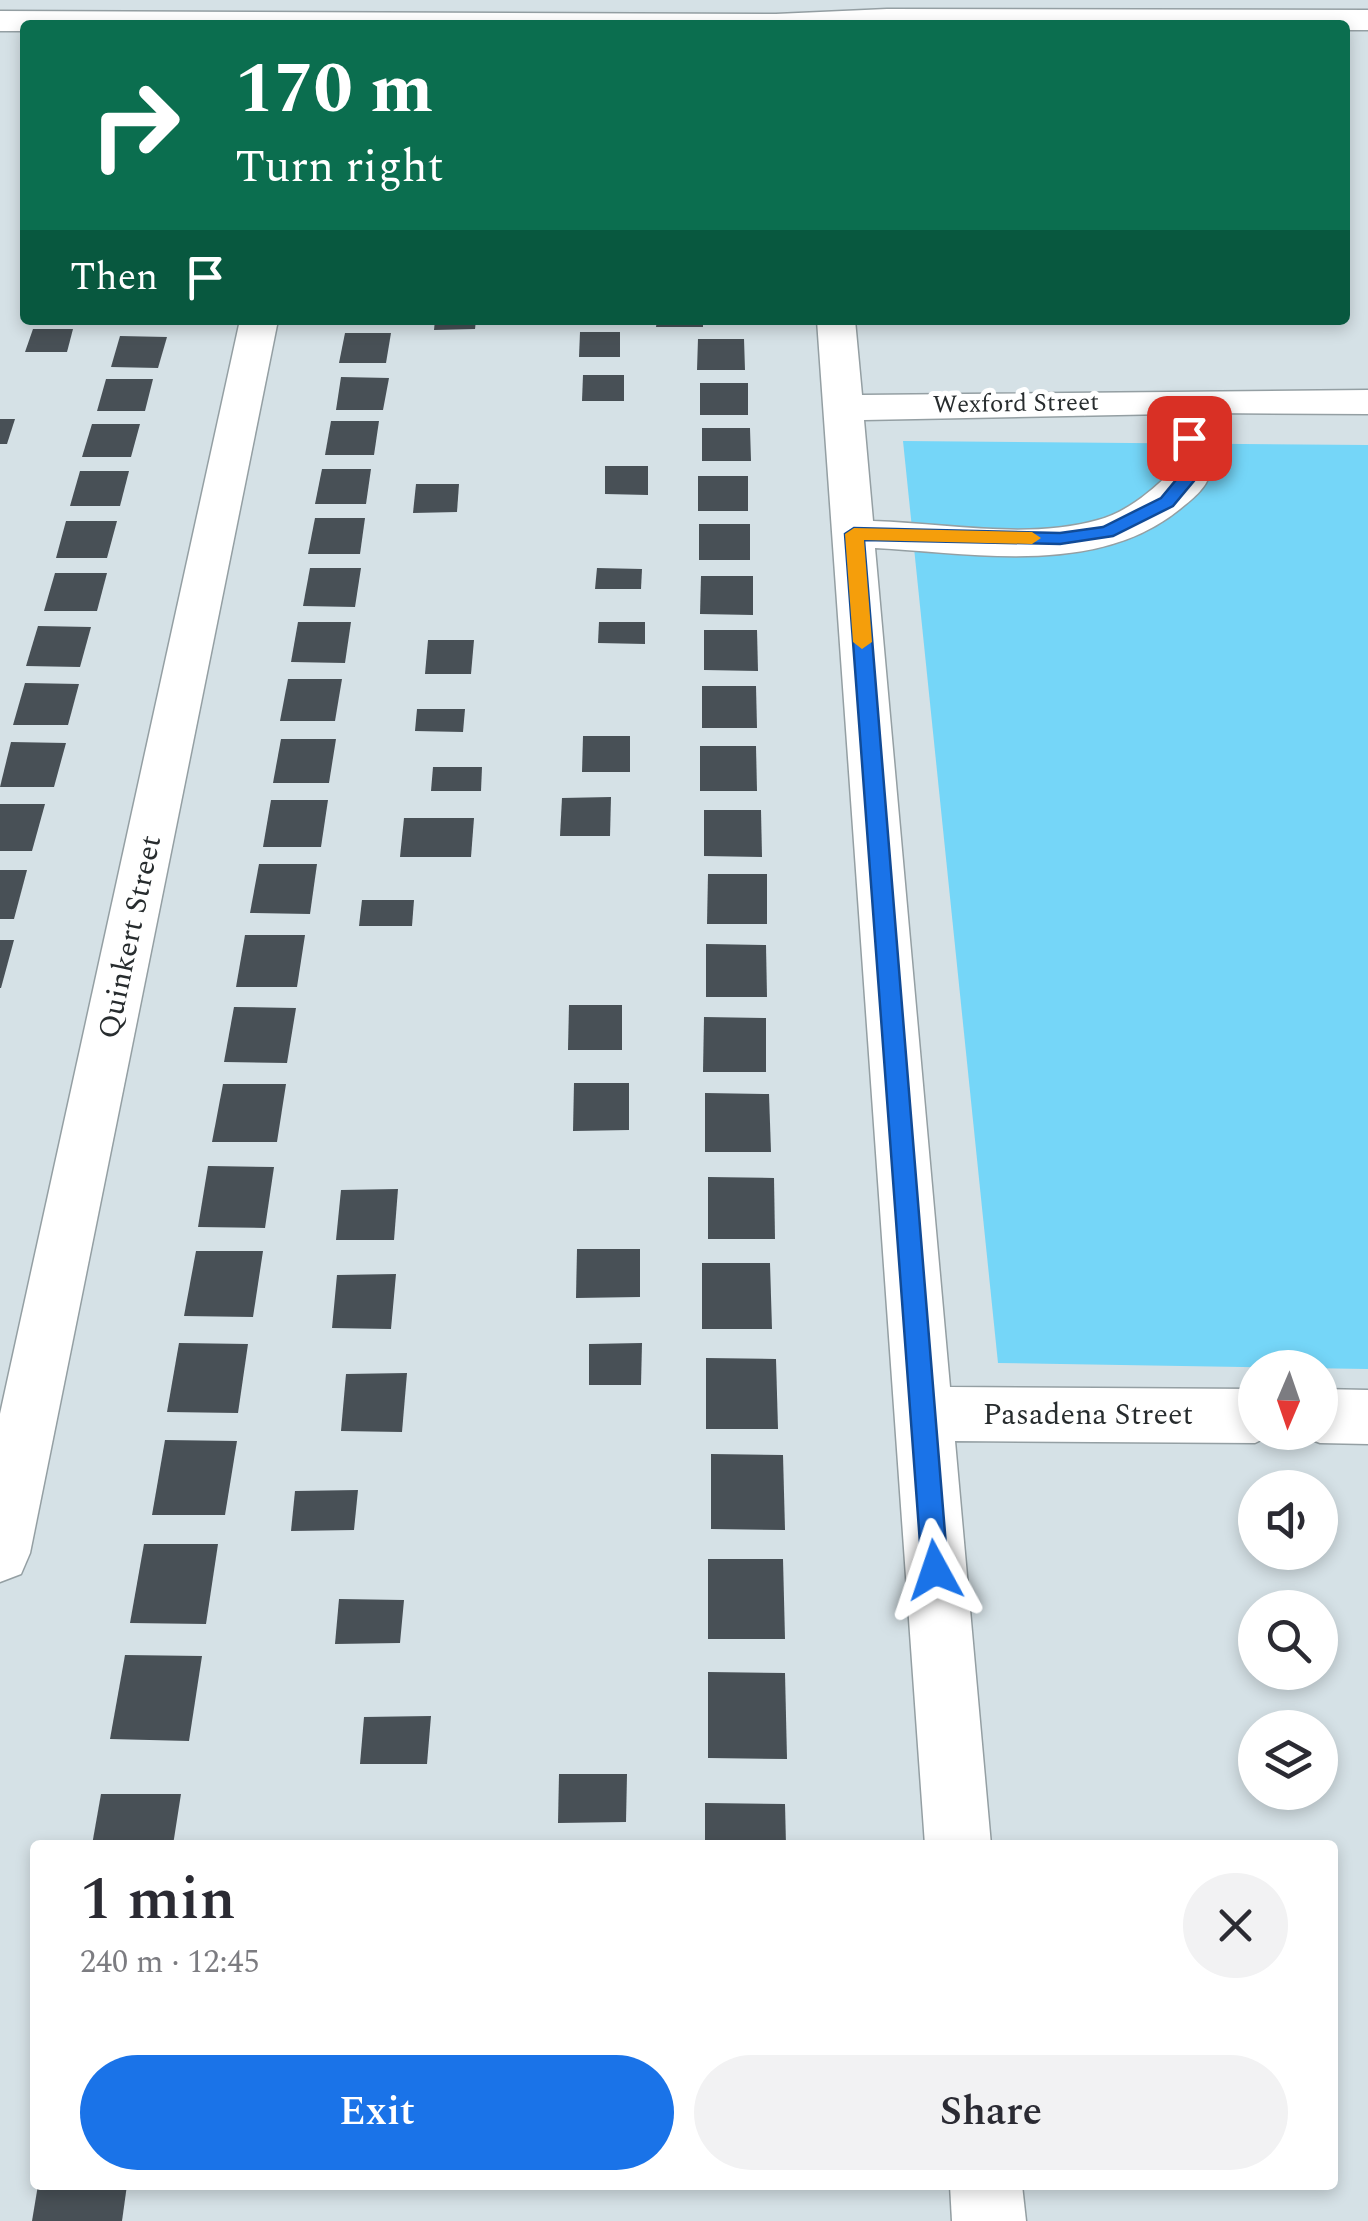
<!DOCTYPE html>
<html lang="en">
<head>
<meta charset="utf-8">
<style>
  :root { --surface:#fff; --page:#f2f2f3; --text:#2b2b33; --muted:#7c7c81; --accent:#1a73e8 }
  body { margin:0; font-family:Spectral,serif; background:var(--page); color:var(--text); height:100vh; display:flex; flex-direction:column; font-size:38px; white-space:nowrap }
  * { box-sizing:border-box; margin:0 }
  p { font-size:32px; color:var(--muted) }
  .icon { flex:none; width:55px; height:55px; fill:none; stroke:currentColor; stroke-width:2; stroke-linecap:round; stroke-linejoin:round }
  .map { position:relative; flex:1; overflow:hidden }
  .drawer { position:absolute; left:30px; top:1840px; width:1308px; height:350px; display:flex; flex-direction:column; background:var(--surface); border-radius:10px; box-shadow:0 5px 15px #0003 }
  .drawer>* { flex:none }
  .banner { position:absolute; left:20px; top:20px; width:1330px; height:305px; border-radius:10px; box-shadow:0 5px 15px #0003; background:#0b6e4f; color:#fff; overflow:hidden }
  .needle { width:65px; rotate:182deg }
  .fabs { position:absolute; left:1238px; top:1350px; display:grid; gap:20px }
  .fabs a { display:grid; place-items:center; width:100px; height:100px; border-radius:50%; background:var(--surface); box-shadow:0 5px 15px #0003; font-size:50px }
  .pin { position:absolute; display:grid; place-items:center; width:85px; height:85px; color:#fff; margin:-42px; border-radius:20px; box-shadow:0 5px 15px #0006 }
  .me { position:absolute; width:110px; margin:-55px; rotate:355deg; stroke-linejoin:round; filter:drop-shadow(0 0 8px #0008) }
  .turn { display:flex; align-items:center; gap:35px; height:210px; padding:0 50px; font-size:45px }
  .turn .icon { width:130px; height:130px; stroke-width:2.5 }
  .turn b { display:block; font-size:70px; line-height:85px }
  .then { display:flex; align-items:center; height:95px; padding:0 50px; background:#0003; gap:20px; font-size:38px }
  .round { display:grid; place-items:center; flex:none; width:105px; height:105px; border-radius:52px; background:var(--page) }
  .overview { display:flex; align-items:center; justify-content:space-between; height:170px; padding:0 50px }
  h1 { font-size:60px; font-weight:600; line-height:75px }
  .button { display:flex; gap:20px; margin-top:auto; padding:20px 50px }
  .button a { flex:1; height:115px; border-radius:60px; background:var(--accent); color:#fff; font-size:40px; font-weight:600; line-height:115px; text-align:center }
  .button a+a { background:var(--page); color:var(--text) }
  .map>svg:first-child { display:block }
  .green { fill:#75d6f8 }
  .building { fill:#485056 }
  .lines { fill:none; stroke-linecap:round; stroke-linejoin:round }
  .minor-casing { stroke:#949fa3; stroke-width:3 }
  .minor { fill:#fff; fill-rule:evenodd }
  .route { fill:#1a73e8; stroke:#114b97; stroke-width:2.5 }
  .slow { fill:#f59e0b }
  .labels { text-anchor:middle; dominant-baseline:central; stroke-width:10; stroke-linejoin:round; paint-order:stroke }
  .far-street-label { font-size:25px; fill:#272c2e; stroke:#fff }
  .street-label { font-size:30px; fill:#272c2e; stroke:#fff }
</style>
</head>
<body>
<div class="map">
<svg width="1368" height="2221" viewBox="0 0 1368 2221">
  <rect width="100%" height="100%" fill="#d5e1e6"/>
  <polygon class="green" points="903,441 1368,445 1368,1369 998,1363"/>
  <g class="building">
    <polygon points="435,320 476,320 475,329 434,330"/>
    <polygon points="657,320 703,320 703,327 656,327"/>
    <polygon points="33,329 73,329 67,352 25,352"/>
    <polygon points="580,332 620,332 620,357 579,357"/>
    <polygon points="345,333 391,333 386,363 339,363"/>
    <polygon points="120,336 167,337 158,368 111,367"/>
    <polygon points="698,339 744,339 745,370 697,370"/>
    <polygon points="583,375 624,375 624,401 582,401"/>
    <polygon points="341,377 389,378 383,410 336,410"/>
    <polygon points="106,379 153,379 145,411 97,411"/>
    <rect x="700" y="383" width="48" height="32"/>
    <polygon points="0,419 15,419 7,444 0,444"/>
    <polygon points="331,421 379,421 374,455 325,455"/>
    <polygon points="92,424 140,424 131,457 82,457"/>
    <polygon points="702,428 750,428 751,461 702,461"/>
    <polygon points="605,466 648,466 648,495 605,494"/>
    <polygon points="322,469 371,469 366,504 315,504"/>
    <polygon points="80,471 129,471 120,506 70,506"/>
    <rect x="698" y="476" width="50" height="35"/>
    <polygon points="416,484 459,484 457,512 413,513"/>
    <polygon points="315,518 365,518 360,554 308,554"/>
    <polygon points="66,521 117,521 107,558 56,558"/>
    <rect x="699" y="524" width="51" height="36"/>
    <polygon points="310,568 361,568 355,607 303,606"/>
    <polygon points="597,568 642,569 641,589 595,589"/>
    <polygon points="55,573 107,573 97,611 44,611"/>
    <polygon points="701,576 753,576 753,615 700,614"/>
    <polygon points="298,622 351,622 345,663 291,662"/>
    <polygon points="599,622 645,622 645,644 598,643"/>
    <polygon points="38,626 91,627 80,667 26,666"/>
    <polygon points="704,630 757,630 758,671 704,670"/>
    <polygon points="428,640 474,640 471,674 425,674"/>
    <polygon points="288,679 342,679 335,721 280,721"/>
    <polygon points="25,683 79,684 68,725 13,725"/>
    <polygon points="702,686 756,686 757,728 702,728"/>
    <polygon points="417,709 465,709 463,732 415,731"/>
    <polygon points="583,736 630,736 630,772 582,772"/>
    <polygon points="281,739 336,739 329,783 273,783"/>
    <polygon points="11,742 66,743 54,787 0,787"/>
    <polygon points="700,746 756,746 757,791 700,791"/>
    <polygon points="433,767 482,767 481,791 431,791"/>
    <polygon points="611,797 610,836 560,836 562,798"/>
    <polygon points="271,800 328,800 321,847 263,847"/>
    <polygon points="0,804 45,804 32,851 0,851"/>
    <polygon points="704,810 761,810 762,857 704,856"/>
    <polygon points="404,818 474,818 471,857 400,857"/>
    <polygon points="259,864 317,864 310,914 250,913"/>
    <polygon points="0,870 27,870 14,919 0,919"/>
    <polygon points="708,874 767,874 767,924 707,924"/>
    <polygon points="362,900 414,900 412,926 359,926"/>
    <polygon points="245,935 305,935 297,987 236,987"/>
    <polygon points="0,940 14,940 1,988 0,988"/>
    <polygon points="706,944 766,945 767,997 706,997"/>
    <polygon points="569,1005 622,1005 622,1050 568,1050"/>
    <polygon points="234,1007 296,1008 287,1063 224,1062"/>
    <polygon points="704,1017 766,1018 766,1072 703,1072"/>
    <polygon points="574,1083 629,1083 629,1130 573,1131"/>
    <polygon points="223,1084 286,1084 277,1142 212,1142"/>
    <polygon points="705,1093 769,1094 771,1152 705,1152"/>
    <polygon points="208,1166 274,1167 265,1228 198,1227"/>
    <polygon points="708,1177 774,1178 775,1239 708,1239"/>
    <polygon points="398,1189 394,1240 336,1240 341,1190"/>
    <polygon points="577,1249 640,1249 640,1297 576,1298"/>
    <polygon points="196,1251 263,1251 253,1317 184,1316"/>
    <polygon points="702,1263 770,1263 772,1329 702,1329"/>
    <polygon points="396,1274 391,1329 332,1328 337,1275"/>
    <polygon points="179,1343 248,1344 238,1413 167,1412"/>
    <polygon points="642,1343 641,1385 589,1385 589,1344"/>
    <polygon points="706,1358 776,1359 778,1429 706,1429"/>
    <polygon points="407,1373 402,1432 341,1431 346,1374"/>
    <polygon points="165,1440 237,1441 225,1515 152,1515"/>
    <polygon points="711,1454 783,1455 785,1530 711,1529"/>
    <polygon points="358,1490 354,1530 291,1531 295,1491"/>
    <polygon points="144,1544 218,1544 206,1624 130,1623"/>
    <polygon points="708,1559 783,1559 785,1639 708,1639"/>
    <polygon points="339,1599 404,1600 400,1643 335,1644"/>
    <polygon points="125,1655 202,1656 189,1741 110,1739"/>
    <polygon points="708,1672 785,1673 787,1759 708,1758"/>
    <polygon points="431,1716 427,1764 360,1764 364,1717"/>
    <polygon points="559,1774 627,1774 626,1822 558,1823"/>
    <polygon points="101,1794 181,1794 173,1845 92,1845"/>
    <polygon points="705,1803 785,1804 786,1845 705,1845"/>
    <polygon points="38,2185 127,2185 122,2221 32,2221"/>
  </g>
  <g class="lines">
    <g class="minor-casing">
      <g id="minor">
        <polygon points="887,9 1368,10 1368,30 1345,30 1345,25 25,25 25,31 0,31 0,11 776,14"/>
        <polygon points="240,320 278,320 30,1553 21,1574 0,1582 0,1414"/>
        <path d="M817,320H855L862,395L1368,390V414L1209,413C1209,432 1213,456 1209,475C1207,488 1190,501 1180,509C1097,577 974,553 875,548L950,1387L1255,1389V1432H1277L1255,1443L955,1441L991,1845H925ZM1169,414V474C1149,493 1125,513 1098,520C1028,540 944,523 873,521L864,420Z"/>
        <polygon points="1320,1389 1368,1390 1368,1444 1320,1443 1299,1435 1320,1432"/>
        <polygon points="950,2185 1022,2185 1026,2221 952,2221"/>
      </g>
    </g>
    <use href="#minor" class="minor"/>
  </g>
  <polygon class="route" points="1189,433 1198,438 1198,476 1173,506 1113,536 1060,544 864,540 948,1570 944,1580 935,1583 926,1580 922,1570 845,534 854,528 1060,533 1103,527 1161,498 1180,475 1180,438"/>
  <polygon class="slow" points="854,528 1032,532 1041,538 1032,544 864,540 872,642 862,649 853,642 845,534"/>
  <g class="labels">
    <g class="far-street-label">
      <text transform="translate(1016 404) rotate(-1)">Wexford Street</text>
    </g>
    <g class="street-label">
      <text transform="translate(130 937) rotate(-78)">Quinkert Street</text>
      <text x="1088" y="1415">Pasadena Street</text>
    </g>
  </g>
</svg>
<div class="fabs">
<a><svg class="needle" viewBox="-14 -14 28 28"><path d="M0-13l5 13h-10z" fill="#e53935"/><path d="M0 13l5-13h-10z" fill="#7c7c81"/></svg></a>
<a><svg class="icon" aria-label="sound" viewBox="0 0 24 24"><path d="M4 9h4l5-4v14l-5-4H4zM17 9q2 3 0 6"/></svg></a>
<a><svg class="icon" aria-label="search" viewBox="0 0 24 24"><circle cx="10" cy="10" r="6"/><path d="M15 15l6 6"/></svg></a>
<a><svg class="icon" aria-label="layers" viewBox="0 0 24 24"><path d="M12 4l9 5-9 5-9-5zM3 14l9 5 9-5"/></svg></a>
</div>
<div class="pin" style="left:1189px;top:438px;background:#d93025"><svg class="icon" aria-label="arrive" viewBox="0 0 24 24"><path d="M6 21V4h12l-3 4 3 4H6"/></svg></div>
<svg class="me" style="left:935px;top:1570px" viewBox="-20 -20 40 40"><path d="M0-17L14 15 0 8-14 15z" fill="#1a73e8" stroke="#fff" stroke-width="4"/></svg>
<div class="banner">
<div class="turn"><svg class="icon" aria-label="right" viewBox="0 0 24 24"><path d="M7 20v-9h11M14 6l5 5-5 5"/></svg><div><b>170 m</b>Turn right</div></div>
<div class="then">Then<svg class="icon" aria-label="arrive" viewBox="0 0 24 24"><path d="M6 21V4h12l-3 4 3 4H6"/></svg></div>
</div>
<section class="drawer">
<div class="overview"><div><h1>1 min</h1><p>240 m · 12:45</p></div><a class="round"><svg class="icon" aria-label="close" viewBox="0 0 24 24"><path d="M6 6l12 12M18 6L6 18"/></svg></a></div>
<div class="button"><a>Exit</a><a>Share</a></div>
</section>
</div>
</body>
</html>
